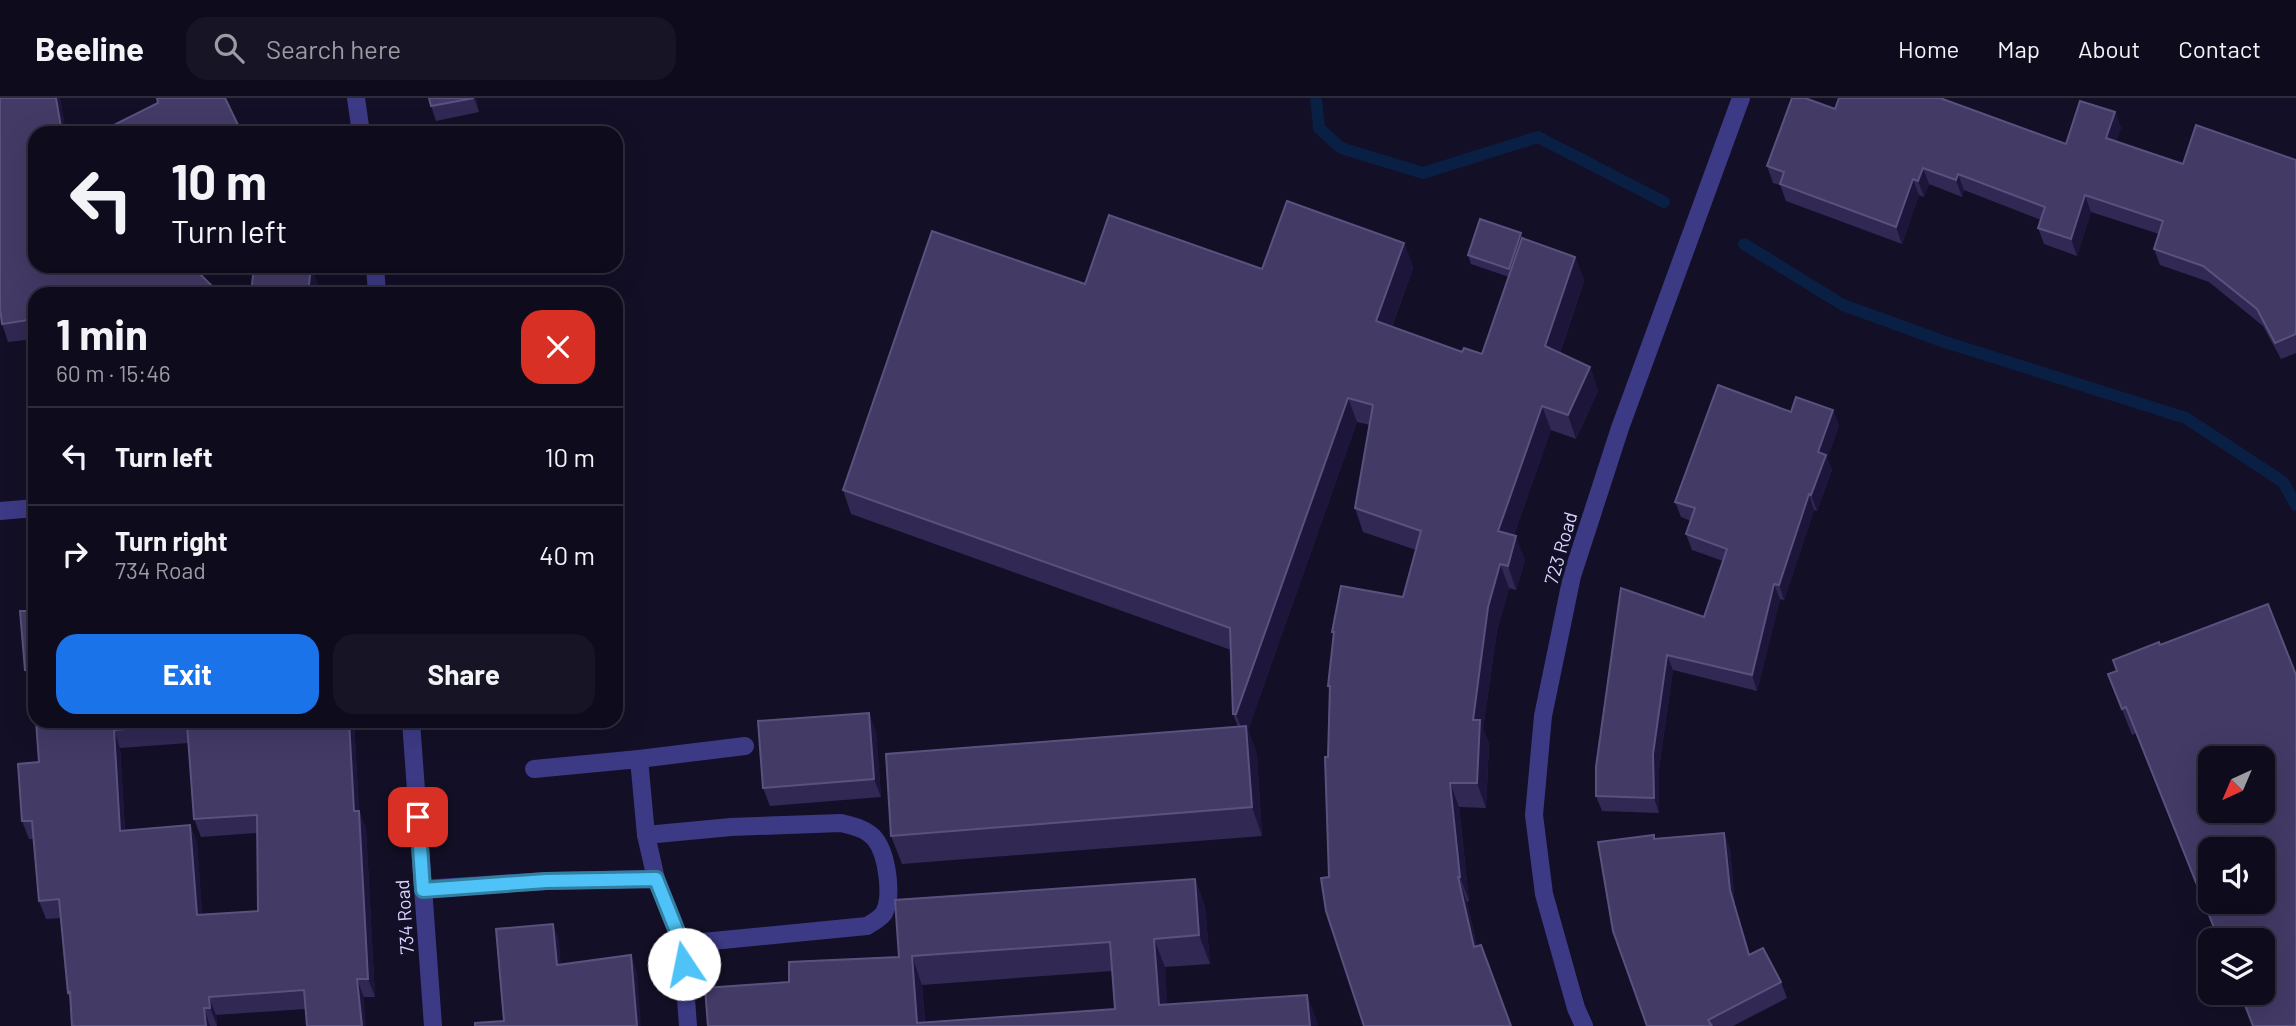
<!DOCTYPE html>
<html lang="en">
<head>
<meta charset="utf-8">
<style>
  :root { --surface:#0e0b1c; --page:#171425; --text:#f1f3f6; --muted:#9b9ba3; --line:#2e2b3b; --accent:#1a73e8 }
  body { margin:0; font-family:Barlow,sans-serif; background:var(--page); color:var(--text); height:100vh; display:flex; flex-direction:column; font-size:26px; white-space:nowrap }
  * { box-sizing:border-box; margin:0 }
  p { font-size:23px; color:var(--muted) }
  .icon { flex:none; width:38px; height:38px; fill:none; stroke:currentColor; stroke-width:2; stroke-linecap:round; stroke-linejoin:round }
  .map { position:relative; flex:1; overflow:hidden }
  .panel { position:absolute; left:28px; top:189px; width:595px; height:441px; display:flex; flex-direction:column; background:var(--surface); border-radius:21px; box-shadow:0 7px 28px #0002,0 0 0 2px var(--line) }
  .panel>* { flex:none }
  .banner { position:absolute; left:28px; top:28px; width:595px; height:147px; border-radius:21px; box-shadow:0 7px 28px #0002,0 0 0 2px var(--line); background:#0e0b1c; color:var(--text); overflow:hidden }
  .needle { width:46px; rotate:224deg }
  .controls { position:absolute; left:2198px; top:648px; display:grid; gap:14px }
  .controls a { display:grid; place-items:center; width:77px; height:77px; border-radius:14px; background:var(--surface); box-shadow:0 7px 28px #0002,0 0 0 2px var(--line); font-size:35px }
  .pin { position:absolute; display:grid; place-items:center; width:60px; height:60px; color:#fff; margin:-30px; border-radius:14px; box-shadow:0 4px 10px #0006 }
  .me { position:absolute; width:77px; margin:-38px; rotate:349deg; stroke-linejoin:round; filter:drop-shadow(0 0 5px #0008) }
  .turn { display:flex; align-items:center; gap:24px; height:147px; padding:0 28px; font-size:32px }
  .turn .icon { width:91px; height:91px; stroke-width:2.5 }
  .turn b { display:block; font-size:49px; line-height:60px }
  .round { display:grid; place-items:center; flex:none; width:74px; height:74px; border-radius:21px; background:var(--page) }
  .overview { display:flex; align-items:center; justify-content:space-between; height:119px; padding:0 28px }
  h1 { font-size:42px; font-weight:700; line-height:52px }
  .cta { display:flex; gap:14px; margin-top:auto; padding:14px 28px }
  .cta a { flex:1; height:80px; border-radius:21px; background:var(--accent); color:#fff; font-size:28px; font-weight:700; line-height:80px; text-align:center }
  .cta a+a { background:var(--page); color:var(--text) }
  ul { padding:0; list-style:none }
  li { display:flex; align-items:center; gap:21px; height:98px; padding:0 28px; border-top:2px solid var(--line) }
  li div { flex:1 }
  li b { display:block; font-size:26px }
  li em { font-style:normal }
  header { display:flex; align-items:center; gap:42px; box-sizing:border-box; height:98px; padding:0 35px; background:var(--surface); border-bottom:2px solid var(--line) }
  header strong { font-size:33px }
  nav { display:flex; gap:38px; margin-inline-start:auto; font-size:24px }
  .search { width:490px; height:63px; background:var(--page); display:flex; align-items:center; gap:18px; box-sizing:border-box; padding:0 24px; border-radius:21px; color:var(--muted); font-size:26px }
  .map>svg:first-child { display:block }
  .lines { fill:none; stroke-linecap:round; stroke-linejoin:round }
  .stream { stroke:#0a1f44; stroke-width:12 }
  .lane { stroke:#3d3a85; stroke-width:18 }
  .street { stroke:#3d3a85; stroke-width:18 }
  .wall { fill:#312854; fill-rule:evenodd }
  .shaded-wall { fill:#1d163a }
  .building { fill:#433a66; stroke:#5a527e; stroke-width:2; fill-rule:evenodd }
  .route-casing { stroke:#337fa1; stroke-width:18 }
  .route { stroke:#4fc3f7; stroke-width:12 }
  .labels { text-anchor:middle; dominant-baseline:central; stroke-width:7; stroke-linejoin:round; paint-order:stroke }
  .street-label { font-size:19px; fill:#d9d4ff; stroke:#130f26 }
</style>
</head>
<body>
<header>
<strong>Beeline</strong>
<div class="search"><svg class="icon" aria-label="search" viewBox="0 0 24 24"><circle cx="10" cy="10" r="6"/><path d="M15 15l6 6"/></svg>Search here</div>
<nav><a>Home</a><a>Map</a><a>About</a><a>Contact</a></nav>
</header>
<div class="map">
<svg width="2296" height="928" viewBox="0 0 2296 928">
  <rect width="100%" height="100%" fill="#130f26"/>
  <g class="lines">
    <g class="stream">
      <polyline points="1316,0 1319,30 1341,50 1423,75 1538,39 1664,104"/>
      <polyline points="1744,146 1843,207 1945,244 2186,320 2283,384 2296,407"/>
    </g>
    <g class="lane">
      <polyline points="639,661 745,648"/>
      <polyline points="534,671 639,661 646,737 656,781 682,846 688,928"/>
      <path d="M646,737L731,729L841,725C853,728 867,731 875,741C887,756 893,798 884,815C880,821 873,824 867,828L682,846"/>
      <polyline points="423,791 546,783 656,781"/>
    </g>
    <g class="street">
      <polyline points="356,0 361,35"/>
      <polyline points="375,168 377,196"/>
      <polyline points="0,413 35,410"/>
      <polyline points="411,623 433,928"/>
      <polyline points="1584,928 1576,910 1544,796 1534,717 1543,618 1572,478 1620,330 1741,0"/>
    </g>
  </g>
  <g class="wall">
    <polygon points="0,0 60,0 66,35 35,35 35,241 8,244 2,226"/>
    <polygon points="476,0 479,14 436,23 431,8"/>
    <polygon points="1835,11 2066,46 2115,14 2121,30 2116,43 2183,66 2296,62 2296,255 2281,261 2263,228 2209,184 2160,167 2154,151 2159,136 2091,114 2077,158 2044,146 2038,130 2041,122 1964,92 1962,99 1929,86 1924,99 1919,97 1902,146 1786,103 1780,87 1773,85 1767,68"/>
    <polygon points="1521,135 1523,140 1575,159 1584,183 1560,255 1590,269 1598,293 1576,341 1551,332 1514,437 1525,462 1516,492 1509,490 1497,533 1483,631 1489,646 1486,710 1459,709 1469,803 1467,804 1477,848 1511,928 1329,779 1328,659 1329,592 1328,588 1334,538 1332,534 1403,499 1416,452 1363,434 1355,410 1370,327 1357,324 1248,632 1257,657 1262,738 902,766 891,738 1238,629 1233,616 1231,552 851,416 843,392 1085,186 1262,171 1404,145 1413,170 1392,229 1462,254 1482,256 1509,179 1471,166 1468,157"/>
    <polygon points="1833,312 1839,328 1827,360 1832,372 1817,413 1814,412 1784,502 1780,501 1757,593 1673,572 1659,671 1659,715 1602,713 1596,698 1621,490 1704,519 1723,463 1692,452 1686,436 1691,423 1681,419 1675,404 1791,314"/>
    <polygon points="35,513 35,590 32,591 25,572"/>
    <polygon points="2160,547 2296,928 2253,928 2239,894 2263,894 2263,842 2218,842 2136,635 2132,637 2108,576 2117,573"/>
    <path d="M36,623H354L359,713L366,731L375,899H364L305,911L216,917L217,928H72L70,901L68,895L61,820L46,821L39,803L34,741H29L22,723L39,664ZM188,645L194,721L201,739L257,735L258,813L202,816L197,745L190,727L125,732L120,650Z"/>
    <polygon points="876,633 881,699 770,708 763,690"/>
    <polygon points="1724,735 1730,751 1735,808 1750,857 1781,884 1787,900 1733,928 1647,928 1655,741"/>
    <path d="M1195,781L1205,809L1210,866L1165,869L1167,907L1307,897L1318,928H708L789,884L899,859ZM1112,873L1115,911L925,924L922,887Z"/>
  </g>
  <g class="shaded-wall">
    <polygon points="56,0 60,0 66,35 62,35"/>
    <polygon points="474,0 476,0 479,14"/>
    <polygon points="2115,14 2121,30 2112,56 2106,40"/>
    <polygon points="1923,70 1929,86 1924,99 1918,83"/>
    <polygon points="1958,76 1964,92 1962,99 1956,82"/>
    <polygon points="1913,81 1919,97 1902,146 1896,129"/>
    <polygon points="2085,97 2091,114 2077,158 2071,141"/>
    <polygon points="1521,135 1525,145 1512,181 1509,171"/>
    <polygon points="1404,145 1413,170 1385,248 1376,223"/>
    <polygon points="1575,159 1584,183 1554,272 1545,248"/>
    <polygon points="311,168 318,186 316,196 308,196"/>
    <polygon points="1590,269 1598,293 1576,341 1568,317"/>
    <polygon points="1348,300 1357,324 1248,632 1257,657 1262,738 1252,709 1245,640 1236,616"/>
    <polygon points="1542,308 1551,332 1507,457 1498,433"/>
    <polygon points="1833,312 1839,328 1827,360 1832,372 1817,413 1811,397 1818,354"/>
    <polygon points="1809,396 1814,412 1784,502 1779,487"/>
    <polygon points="1516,438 1525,462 1516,492 1508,468"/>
    <polygon points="1500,466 1509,490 1497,533 1483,631 1489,646 1486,710 1477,685 1473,622 1488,509"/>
    <polygon points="1774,486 1780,501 1757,593 1752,577"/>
    <polygon points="1667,557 1673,572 1659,671 1659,715 1654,700 1653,656"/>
    <polygon points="869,615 876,633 881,699 874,681"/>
    <polygon points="349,623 354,623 360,731 354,713"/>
    <polygon points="114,632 120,650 126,751 120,733"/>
    <polygon points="1450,685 1459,709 1469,803 1460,779"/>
    <polygon points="359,713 366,731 375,899 368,881"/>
    <polygon points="190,727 197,745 204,835 197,817"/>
    <polygon points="1724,735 1730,751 1735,808 1755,873 1730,792"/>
    <polygon points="1458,779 1467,804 1483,873 1474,849"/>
    <polygon points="1195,781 1205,809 1210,866 1199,837"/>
    <polygon points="553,826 559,841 562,882 557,867"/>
    <polygon points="1154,841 1165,869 1169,928 1159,907"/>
    <polygon points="631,857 637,873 641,928 637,928"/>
    <polygon points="912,858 922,887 925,928 917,925"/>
    <polygon points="357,881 364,899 366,928 362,928"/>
    <polygon points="1307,897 1318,925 1318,928 1310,928"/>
    <polygon points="209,899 216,917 217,928 210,910"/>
    <polygon points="204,910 210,928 206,928"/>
  </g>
  <g class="building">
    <polygon points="0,0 56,0 62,35 35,35 35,168 192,168 220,196 35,196 35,221 2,226 0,211"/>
    <polygon points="157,0 225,0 241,33 237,35 74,35 114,27 158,5"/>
    <polygon points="429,0 474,0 431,8"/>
    <polygon points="1792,0 1805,0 1835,11 1839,0 1940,0 2066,46 2080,3 2115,14 2106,40 2183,66 2196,27 2296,62 2296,236 2275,245 2257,211 2203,168 2154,151 2163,123 2085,97 2071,141 2038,130 2045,109 1958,76 1956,82 1923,70 1918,83 1913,81 1896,129 1780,86 1784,74 1767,68"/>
    <polygon points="1287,103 1404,145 1376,223 1462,254 1464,250 1482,256 1522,140 1575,159 1545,248 1590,269 1568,317 1542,308 1498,433 1516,438 1508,468 1500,466 1488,509 1473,622 1480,622 1477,685 1450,685 1460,779 1458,779 1474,849 1481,847 1511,928 1364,928 1326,813 1321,780 1329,779 1325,659 1328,659 1330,588 1328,588 1334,534 1332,534 1341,488 1403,499 1421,433 1355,410 1373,307 1348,300 1236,616 1233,616 1230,530 843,392 932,133 1085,186 1109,117 1262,171"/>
    <polygon points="1480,121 1521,135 1509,171 1468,157"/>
    <polygon points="254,168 311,168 308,196 251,196"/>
    <polygon points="1718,287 1791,314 1796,299 1833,312 1818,354 1826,357 1811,397 1809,396 1779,487 1774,486 1752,577 1667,557 1653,656 1654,700 1596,698 1596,669 1621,490 1704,519 1727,451 1686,436 1695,410 1675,404"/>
    <polygon points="33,450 35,450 35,473"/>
    <path d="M2268,506L2296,577V928H2253L2240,894H2263V842H2219L2126,609L2122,611L2108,576L2117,573L2113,562L2159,544L2160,547ZM2210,660H2263V712H2210ZM2210,751H2263V803H2210Z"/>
    <polygon points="20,513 35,513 35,595 34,572 25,572"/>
    <polygon points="869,615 874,681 763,690 758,623"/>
    <path d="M36,623H349L354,713H359L368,881H357L362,928H307L304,892L209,899L210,910H204L206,928H72L70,894L68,895L59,801L39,803L32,723H22L18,666L39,664ZM187,626L194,721L257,717L258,813L197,817L190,727L120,733L114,632Z"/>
    <polygon points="1246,628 1252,709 891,738 886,656"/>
    <polygon points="1724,735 1730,792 1749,857 1763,850 1781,884 1708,922 1712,928 1647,928 1613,833 1598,744 1654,737 1654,741"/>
    <path d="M1195,781L1199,837L1154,841L1159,907L1307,897L1310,928H708L705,890L789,884V864L899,859L895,802ZM1110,844L1115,911L917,925L912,858Z"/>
    <polygon points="553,826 557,867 631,857 637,928 475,928 475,925 504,923 496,831"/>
  </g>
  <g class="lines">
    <g class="route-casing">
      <polyline id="route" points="418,719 423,792 546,783 656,781 682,846 684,866"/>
    </g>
    <use href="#route" class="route"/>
  </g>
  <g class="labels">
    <g class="street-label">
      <text transform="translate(1560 450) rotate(-74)">723 Road</text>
      <text transform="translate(404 819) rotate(-94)">734 Road</text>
    </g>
  </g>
</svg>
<div class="controls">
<a><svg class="needle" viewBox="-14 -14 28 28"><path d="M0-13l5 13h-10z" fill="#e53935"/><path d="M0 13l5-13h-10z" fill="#9b9ba3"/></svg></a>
<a><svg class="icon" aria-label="sound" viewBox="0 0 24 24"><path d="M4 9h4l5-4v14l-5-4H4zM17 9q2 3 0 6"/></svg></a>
<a><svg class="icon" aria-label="layers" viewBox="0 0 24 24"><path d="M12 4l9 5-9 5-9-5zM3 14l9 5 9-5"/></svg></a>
</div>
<div class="pin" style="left:418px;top:719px;background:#d93025"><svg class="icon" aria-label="arrive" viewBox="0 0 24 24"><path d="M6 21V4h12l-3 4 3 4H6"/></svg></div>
<svg class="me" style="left:684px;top:866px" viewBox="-20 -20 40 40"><circle r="19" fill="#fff"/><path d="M0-13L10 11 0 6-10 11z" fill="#4fc3f7"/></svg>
<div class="banner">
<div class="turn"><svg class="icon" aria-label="left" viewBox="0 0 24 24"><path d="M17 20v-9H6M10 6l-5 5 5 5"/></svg><div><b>10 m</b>Turn left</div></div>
</div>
<section class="panel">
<div class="overview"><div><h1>1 min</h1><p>60 m · 15:46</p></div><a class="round" style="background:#d93025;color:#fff"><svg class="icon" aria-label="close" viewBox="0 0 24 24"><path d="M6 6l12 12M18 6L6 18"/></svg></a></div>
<ul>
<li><svg class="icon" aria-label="left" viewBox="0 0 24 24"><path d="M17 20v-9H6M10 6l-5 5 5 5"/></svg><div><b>Turn left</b></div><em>10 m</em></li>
<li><svg class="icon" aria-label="right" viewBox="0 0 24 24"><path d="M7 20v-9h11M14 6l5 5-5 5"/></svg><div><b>Turn right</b><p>734 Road</p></div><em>40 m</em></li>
</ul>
<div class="cta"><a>Exit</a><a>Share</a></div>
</section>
</div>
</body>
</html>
